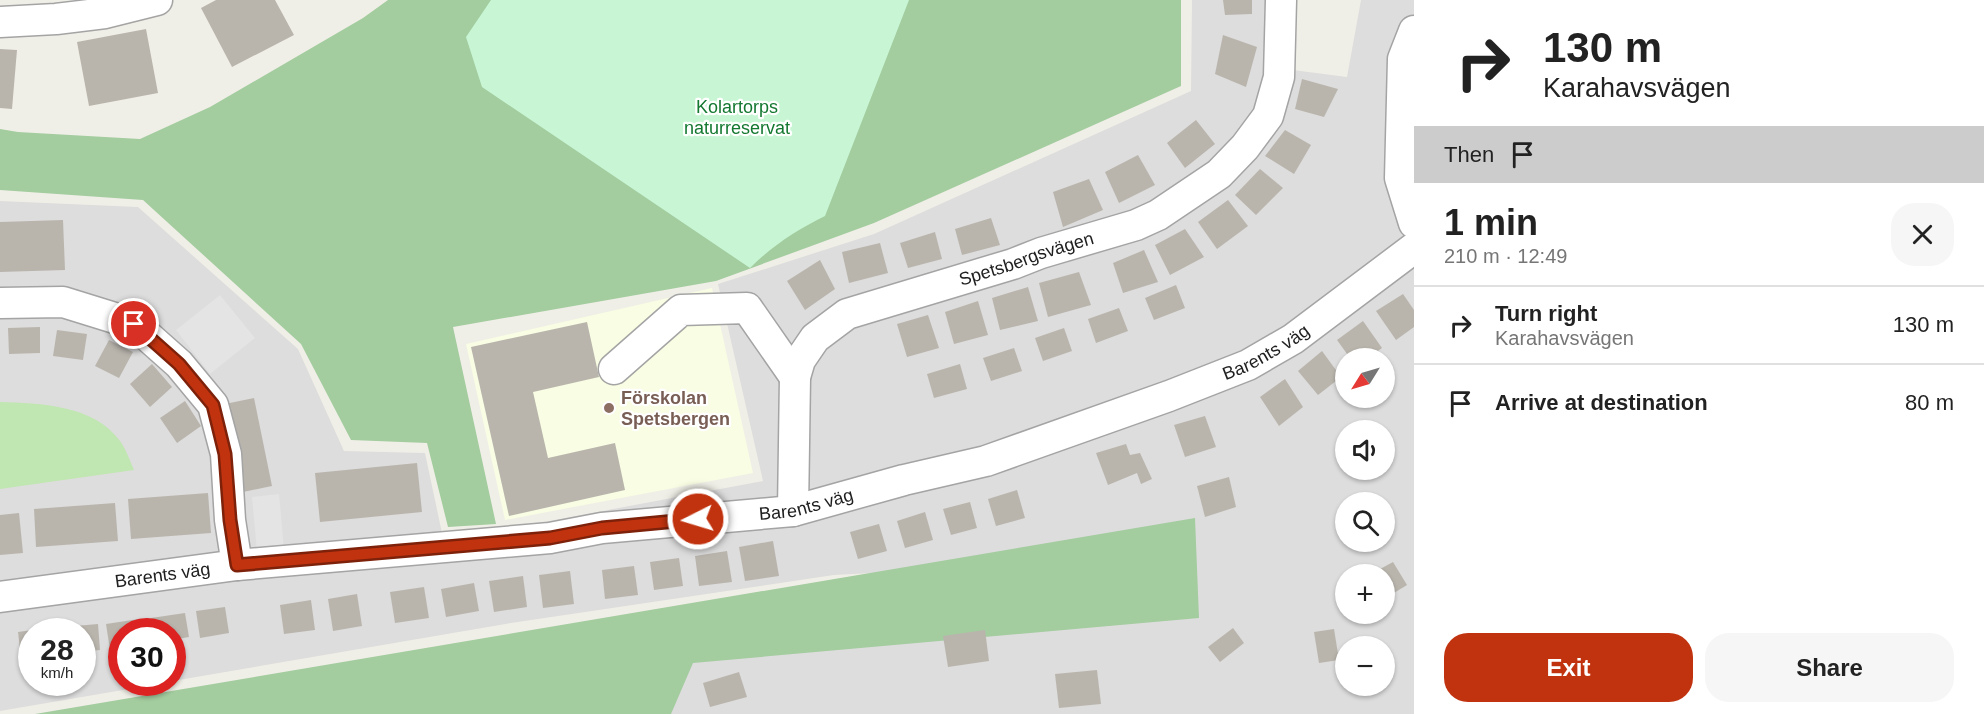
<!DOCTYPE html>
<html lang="en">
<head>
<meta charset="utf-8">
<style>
  :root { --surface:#fff; --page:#f6f6f6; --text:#222; --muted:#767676; --line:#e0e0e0; --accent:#c1330f }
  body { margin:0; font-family:Arial,sans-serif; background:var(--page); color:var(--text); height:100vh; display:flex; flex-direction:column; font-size:22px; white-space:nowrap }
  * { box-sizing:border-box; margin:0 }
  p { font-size:20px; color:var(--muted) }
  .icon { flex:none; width:33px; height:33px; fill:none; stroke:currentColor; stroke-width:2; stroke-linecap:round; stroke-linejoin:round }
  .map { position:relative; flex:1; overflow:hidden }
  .details { display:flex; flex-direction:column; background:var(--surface); width:570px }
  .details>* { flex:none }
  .guide { background:#fff; color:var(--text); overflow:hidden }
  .needle { width:39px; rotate:233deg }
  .tools { position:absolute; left:1335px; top:348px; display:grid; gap:12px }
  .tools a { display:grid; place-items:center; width:60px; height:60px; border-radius:50%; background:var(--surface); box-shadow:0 2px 4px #0004; font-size:30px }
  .speed { position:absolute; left:18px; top:618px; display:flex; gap:12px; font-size:30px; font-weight:700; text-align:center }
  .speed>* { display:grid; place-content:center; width:78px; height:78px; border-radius:50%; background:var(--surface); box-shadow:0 2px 4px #0004; line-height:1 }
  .speed small { font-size:15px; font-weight:400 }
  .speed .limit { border:9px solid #d22; background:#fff; color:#111 }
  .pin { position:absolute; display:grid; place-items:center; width:51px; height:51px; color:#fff; margin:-26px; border:3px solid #fff; border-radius:50%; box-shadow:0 2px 6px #0007 }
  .me { position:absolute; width:66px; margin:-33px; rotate:265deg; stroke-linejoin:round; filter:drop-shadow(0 0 4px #0008) }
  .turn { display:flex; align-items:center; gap:21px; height:126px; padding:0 30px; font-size:27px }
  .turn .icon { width:78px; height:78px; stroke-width:2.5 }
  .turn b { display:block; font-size:42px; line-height:51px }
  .then { display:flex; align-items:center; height:57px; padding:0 30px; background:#0003; gap:12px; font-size:22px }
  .round { display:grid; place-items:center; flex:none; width:63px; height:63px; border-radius:24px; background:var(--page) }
  .headline { display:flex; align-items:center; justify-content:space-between; height:102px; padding:0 30px }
  h1 { font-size:36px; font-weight:700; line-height:45px }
  .button { display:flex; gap:12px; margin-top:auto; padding:12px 30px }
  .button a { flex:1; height:69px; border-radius:24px; background:var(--accent); color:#fff; font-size:24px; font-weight:700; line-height:69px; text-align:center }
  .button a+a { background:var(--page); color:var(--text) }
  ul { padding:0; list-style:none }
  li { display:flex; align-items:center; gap:18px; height:78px; padding:0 30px; border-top:2px solid var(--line) }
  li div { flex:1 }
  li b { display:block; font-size:22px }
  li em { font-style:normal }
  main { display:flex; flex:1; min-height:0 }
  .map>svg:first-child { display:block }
  .residential { fill:#dedddd; fill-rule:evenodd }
  .education { fill:#f8fde3 }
  .grass { fill:#c0e6b1 }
  .forest { fill:#a3cc9f }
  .park { fill:#c8f6d5 }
  .parking { fill:#e4e4e4 }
  .building { fill:#b9b5ad }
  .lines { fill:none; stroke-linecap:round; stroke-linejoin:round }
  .minor-casing { stroke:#a4a4a4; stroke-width:33 }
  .minor { stroke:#fff; stroke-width:30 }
  .route-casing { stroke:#7d210a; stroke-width:15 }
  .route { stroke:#c1330f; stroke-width:10 }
  .education-dot { fill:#8d6e63; stroke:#fff; stroke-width:2 }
  .labels { text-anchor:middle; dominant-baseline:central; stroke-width:4.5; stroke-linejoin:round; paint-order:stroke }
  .park-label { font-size:18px; fill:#147831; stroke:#fff }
  .street-label { font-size:18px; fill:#202020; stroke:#fff }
  .education-label { font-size:18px; font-weight:bold; fill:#785e54; stroke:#fff; text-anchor:start }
</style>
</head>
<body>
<main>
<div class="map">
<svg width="1414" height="714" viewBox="0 0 1414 714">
  <rect width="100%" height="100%" fill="#f0efe7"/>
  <path class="residential" d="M1192,0H1297L1293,70L1347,77L1361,0H1414V714H536L683,640L1160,558L834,575L511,623L173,681L172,632H122V682L164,683L0,711V201L138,207L298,349L344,451L425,453L442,533L490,532L763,481L718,284L874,234L1191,91ZM1346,358H1384V398H1346ZM1346,430H1384V470H1346ZM1346,502H1384V542H1346ZM1346,574H1384V614H1346ZM32,632H82V682H32ZM1346,646H1384V686H1346Z"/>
  <polygon class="education" points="712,288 753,473 505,520 466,344"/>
  <path class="grass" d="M0,402C40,403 94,405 120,441C126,449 130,461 134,470L0,489Z"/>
  <g class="forest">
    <polygon points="388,0 1181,0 1181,86 874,223 716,281 453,327 496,524 448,527 427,443 351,440 301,344 143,200 0,190 0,129 18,132 140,139 210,107 363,18"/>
    <polygon points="1195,518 1199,618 693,663 671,714 35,714"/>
  </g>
  <path class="park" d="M491,0H909L825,216C797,230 773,245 750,268L482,87L466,37Z"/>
  <g class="parking">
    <polygon points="220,295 255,338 210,374 176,330"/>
    <polygon points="279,494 284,549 257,551 252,497"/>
  </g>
  <g class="building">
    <polygon points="216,0 275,0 294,35 232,67 201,8"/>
    <polygon points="1223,0 1252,0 1252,14 1225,15"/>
    <polygon points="146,29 158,93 89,106 77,42"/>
    <polygon points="1223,35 1257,47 1246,87 1215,74"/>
    <polygon points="0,49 17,50 12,109 0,108"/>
    <polygon points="1302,79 1338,89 1324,117 1295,109"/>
    <polygon points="1196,120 1215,144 1185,168 1167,143"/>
    <polygon points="1285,130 1311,145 1294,174 1265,156"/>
    <polygon points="1138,155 1155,185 1119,203 1105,172"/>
    <polygon points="1260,169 1283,188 1256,215 1235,195"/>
    <polygon points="1089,179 1103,210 1063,227 1053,192"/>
    <polygon points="1228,200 1248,226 1217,249 1198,222"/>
    <polygon points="991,218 1000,245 962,255 955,229"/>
    <polygon points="63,220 65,270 0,272 0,222"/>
    <polygon points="1185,229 1204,257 1170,275 1155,245"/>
    <polygon points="935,232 942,259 908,268 900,243"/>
    <polygon points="880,243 888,273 849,283 842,252"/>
    <polygon points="1144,250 1158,282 1123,293 1113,263"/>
    <polygon points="820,260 835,289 805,310 787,281"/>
    <polygon points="1079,272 1091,305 1048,317 1039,283"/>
    <polygon points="1176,285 1185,308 1154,320 1145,298"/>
    <polygon points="1028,287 1038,321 1000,330 992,298"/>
    <polygon points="1403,294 1414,310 1414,327 1396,340 1376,311"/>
    <polygon points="978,301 988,335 954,344 945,312"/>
    <polygon points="1119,308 1128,331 1096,343 1088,319"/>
    <polygon points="928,315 939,348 907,357 897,324"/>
    <polygon points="1363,321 1382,348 1368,358 1350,358 1337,340"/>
    <polygon points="587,322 599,377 533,392 548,458 615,443 625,490 509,516 471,347"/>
    <polygon points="40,327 40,353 9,354 8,328"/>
    <polygon points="1064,328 1072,351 1043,361 1035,338"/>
    <polygon points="57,330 87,334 83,360 53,356"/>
    <polygon points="109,340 133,352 119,378 95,366"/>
    <polygon points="1014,348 1022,371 991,381 983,358"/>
    <polygon points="1322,351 1341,377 1318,395 1298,371"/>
    <polygon points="152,364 172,387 150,407 130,384"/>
    <polygon points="960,364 967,389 934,398 927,374"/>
    <polygon points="1285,379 1303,407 1279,426 1260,397"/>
    <polygon points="254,398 272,486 243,492 225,404"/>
    <polygon points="185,401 201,426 177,443 160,418"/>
    <polygon points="1205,416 1216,447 1185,457 1174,425"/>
    <polygon points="1126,444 1130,455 1140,453 1152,479 1141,484 1137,473 1108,485 1096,453"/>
    <polygon points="417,463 422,512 320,522 315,473"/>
    <polygon points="1229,477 1236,507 1205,517 1197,486"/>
    <polygon points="1017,490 1025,518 996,526 988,499"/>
    <polygon points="208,493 211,533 131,539 128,499"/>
    <polygon points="970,502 977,528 951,535 943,509"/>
    <polygon points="115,503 118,541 36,547 34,509"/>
    <polygon points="925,512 933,540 905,548 897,521"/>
    <polygon points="19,513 23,553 0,555 0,515"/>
    <polygon points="879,524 887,551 858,559 850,532"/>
    <polygon points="773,541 779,576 745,581 739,547"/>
    <polygon points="727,551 732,582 699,586 695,556"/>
    <polygon points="679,558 683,586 654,590 650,562"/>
    <polygon points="1393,562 1407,585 1384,599 1384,574 1371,574"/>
    <polygon points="634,566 638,595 605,599 602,570"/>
    <polygon points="570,571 574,604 543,608 539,575"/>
    <polygon points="523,576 527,607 494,612 489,581"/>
    <polygon points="474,583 479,611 446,617 441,589"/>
    <polygon points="424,587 429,618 395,623 390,592"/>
    <polygon points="357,594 362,626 333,631 328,599"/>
    <polygon points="311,600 315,630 284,634 280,605"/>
    <polygon points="225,607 229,633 200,638 196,611"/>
    <polygon points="185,613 189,637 172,640 172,632 153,632 151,618"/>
    <polygon points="139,619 141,632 122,632 122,648 110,650 106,624"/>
    <polygon points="98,624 100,650 82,652 82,632 65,632 64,627"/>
    <polygon points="1233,628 1244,643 1220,662 1208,647"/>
    <polygon points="1334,629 1339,660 1319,663 1314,632"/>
    <polygon points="32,630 32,656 21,658 18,632"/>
    <polygon points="985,630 989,661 948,667 943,636"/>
    <polygon points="1097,670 1101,704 1059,708 1055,674"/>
    <polygon points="739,672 747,697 710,707 703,683"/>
  </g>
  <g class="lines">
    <g class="minor-casing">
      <g id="minor">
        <polyline points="0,22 56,19 105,13 157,0"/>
        <polyline points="1414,31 1403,59 1400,178 1414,223"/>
        <polyline points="0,303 63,302 134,324 179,364 213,405 226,454 230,520 237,565"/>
        <polyline points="614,369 681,310 747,308 795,377"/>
        <path id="s1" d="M793,511L795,377L800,360L815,338L847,314L1013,264L1041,253L1136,225L1158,215L1219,174L1245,147L1268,116L1279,77L1281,0"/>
        <path id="s2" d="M0,597L237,565L550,538L602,528L793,511L904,480L986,461L1169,396L1248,365L1293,339L1414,248"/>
      </g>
    </g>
    <use href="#minor" class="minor"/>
  </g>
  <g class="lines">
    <g class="route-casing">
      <polyline id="route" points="134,324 179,364 213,405 225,454 230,520 237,565 550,538 602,528 698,519"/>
    </g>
    <use href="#route" class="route"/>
  </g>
  <circle class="education-dot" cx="609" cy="408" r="6"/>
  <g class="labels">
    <g class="park-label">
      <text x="737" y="107">Kolartorps<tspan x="737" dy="21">naturreservat</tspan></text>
    </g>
    <g class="street-label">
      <text stroke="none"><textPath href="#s1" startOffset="406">Spetsbergsvägen</textPath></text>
      <text stroke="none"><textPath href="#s2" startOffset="1298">Barents väg</textPath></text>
      <text stroke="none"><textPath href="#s2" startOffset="812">Barents väg</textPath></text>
      <text stroke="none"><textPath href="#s2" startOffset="164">Barents väg</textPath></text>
    </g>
    <g class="education-label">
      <text x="621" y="398">Förskolan<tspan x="621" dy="21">Spetsbergen</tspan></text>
    </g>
  </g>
</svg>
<div class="tools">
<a><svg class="needle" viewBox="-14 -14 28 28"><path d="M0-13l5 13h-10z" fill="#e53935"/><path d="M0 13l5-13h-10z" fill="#767676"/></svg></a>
<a><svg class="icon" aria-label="sound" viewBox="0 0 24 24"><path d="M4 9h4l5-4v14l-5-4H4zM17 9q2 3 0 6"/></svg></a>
<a><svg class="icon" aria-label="search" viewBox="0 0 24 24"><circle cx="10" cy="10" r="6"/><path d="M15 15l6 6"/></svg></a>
<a>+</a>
<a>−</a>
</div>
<div class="speed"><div>28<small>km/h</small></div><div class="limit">30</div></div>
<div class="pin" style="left:134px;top:324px;background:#d93025"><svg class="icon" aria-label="arrive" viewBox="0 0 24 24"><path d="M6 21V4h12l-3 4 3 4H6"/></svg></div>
<svg class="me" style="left:698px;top:519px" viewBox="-20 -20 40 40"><circle r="17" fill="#c1330f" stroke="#fff" stroke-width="3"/><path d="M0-11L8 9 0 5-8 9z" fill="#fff"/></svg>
</div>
<section class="details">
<div class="guide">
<div class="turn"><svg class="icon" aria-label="right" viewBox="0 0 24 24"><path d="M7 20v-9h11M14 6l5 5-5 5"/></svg><div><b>130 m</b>Karahavsvägen</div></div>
<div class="then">Then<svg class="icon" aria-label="arrive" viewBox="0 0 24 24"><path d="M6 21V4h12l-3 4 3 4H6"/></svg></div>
</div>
<div class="headline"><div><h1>1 min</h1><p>210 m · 12:49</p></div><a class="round"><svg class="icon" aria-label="close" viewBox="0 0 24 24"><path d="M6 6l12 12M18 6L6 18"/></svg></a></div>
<ul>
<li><svg class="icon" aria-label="right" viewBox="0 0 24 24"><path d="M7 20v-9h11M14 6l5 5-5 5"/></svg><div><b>Turn right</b><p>Karahavsvägen</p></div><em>130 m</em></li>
<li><svg class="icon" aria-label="arrive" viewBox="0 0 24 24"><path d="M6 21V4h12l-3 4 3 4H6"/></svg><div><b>Arrive at destination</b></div><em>80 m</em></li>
</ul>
<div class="button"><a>Exit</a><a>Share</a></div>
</section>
</main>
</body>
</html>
